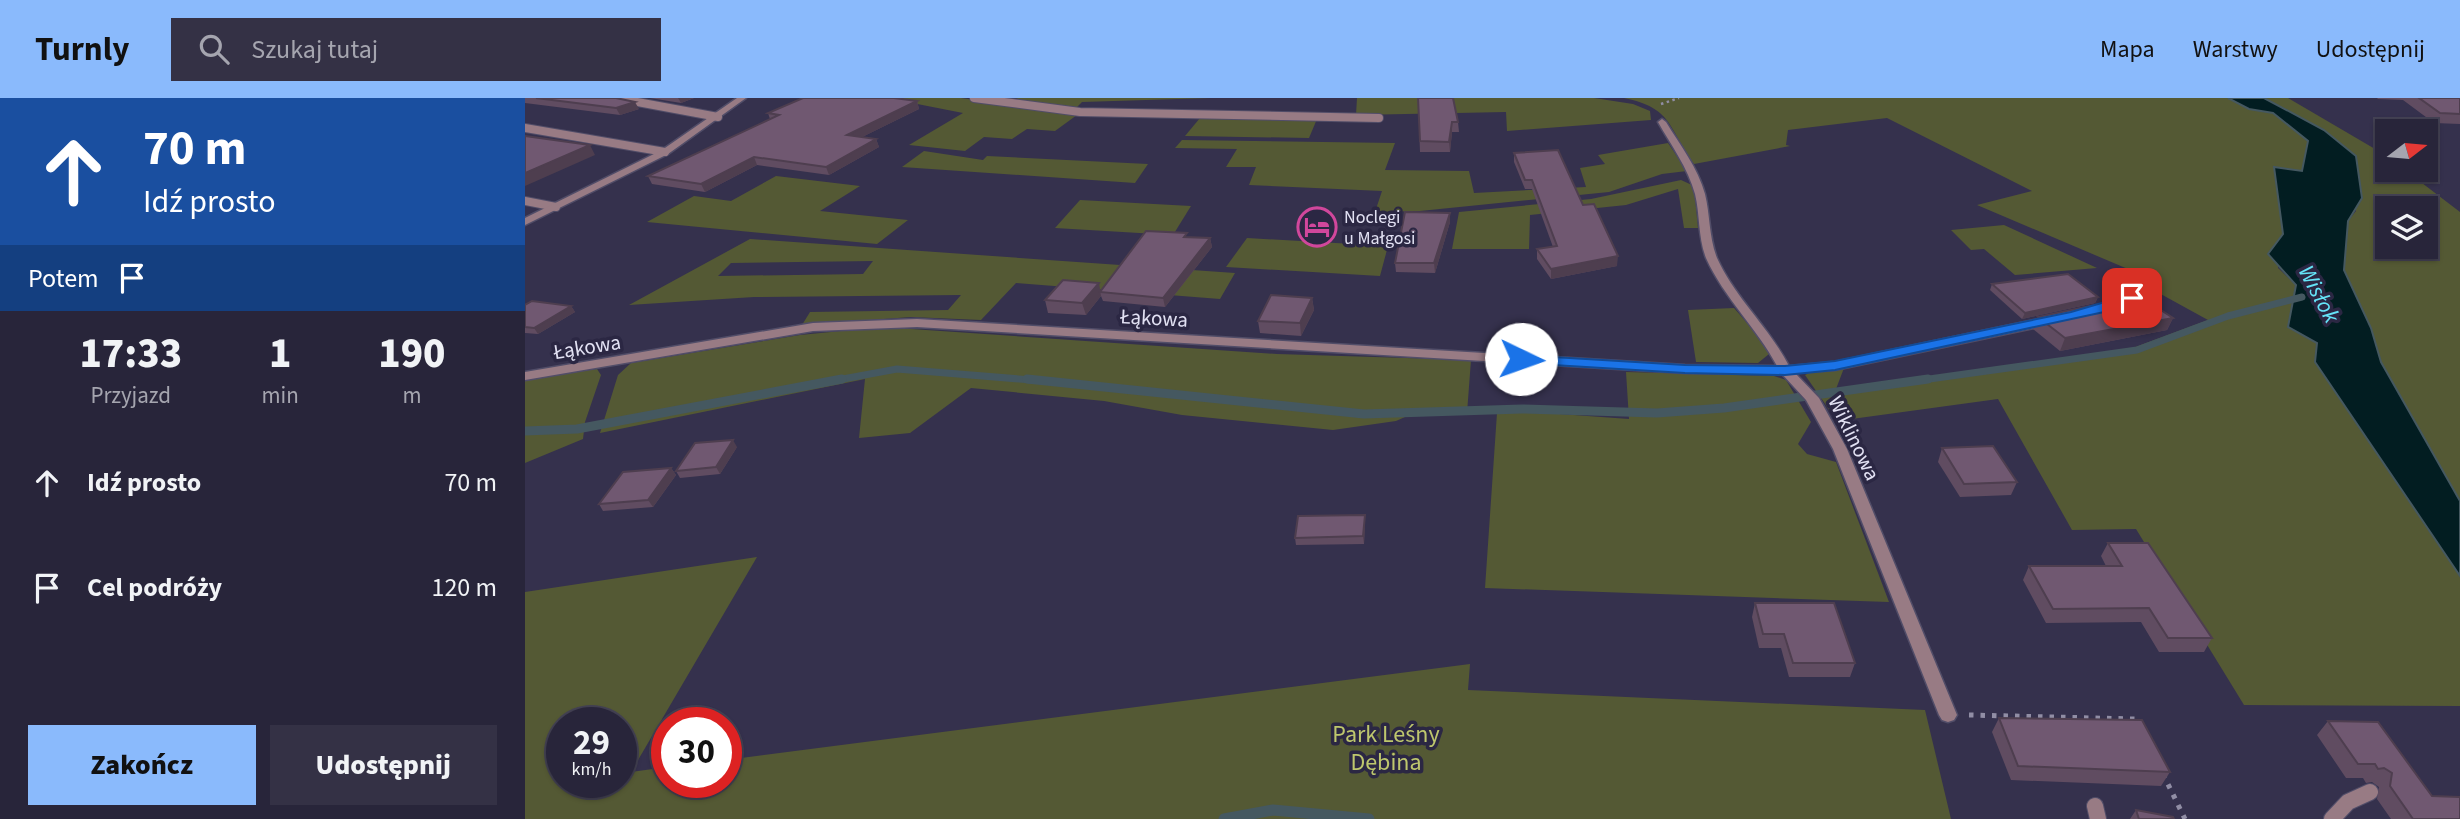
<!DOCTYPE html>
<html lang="pl">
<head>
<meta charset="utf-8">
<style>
  :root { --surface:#28253a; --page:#343145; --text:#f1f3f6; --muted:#a5a5af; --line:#444254; --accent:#8abafc }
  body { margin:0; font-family:"Source Sans 3",sans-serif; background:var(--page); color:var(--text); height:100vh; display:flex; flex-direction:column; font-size:26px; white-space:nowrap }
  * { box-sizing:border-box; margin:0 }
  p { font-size:23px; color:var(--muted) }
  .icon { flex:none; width:38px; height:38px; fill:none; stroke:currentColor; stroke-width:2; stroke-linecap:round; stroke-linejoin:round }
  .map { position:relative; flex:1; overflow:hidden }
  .side { display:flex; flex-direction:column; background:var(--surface); width:525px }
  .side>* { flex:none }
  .guide { background:#1a4fa0; color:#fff; overflow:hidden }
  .needle { width:46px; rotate:74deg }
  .tools { position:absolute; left:1850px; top:21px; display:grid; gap:14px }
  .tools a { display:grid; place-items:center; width:63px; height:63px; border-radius:0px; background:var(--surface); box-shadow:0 2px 5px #0004,0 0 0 2px var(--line); font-size:35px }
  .speed { position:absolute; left:21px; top:609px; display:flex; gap:14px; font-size:35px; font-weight:700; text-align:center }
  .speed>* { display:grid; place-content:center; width:91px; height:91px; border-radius:50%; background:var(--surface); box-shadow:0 2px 5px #0004,0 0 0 2px var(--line); line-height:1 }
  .speed small { font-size:18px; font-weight:400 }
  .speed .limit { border:10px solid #d22; background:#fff; color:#111 }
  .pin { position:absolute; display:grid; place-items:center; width:60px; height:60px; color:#fff; margin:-30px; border-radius:14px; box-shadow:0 4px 10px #0006 }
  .me { position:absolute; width:77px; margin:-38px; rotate:93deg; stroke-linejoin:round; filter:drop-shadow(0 0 5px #0008) }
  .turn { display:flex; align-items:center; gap:24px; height:147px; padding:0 28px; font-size:32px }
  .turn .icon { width:91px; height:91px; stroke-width:2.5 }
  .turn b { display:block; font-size:49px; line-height:60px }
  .then { display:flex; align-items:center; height:66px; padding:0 28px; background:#0003; gap:14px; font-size:26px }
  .eta { display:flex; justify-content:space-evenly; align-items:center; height:119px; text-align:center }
  .eta b { font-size:42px; font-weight:800; line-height:49px }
  .primary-button { display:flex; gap:14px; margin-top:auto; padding:14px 28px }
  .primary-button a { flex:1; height:80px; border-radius:0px; background:var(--accent); color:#111; font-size:28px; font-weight:800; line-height:80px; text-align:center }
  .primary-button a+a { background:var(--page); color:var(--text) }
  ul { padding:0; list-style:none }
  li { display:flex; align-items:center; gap:21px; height:105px; padding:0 28px }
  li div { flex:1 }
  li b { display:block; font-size:26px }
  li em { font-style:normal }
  header { display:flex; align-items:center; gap:42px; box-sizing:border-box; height:98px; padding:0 35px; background:var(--accent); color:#111 }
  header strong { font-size:33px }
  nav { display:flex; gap:38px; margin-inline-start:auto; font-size:24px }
  .search { width:490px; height:63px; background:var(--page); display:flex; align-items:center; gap:18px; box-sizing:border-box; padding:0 24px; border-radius:0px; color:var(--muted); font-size:26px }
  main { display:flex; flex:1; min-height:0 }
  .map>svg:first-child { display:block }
  .green { fill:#545934; fill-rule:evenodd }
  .water { fill:#021d21; stroke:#455860; stroke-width:2 }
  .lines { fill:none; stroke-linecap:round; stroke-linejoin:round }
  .stream-far2 { stroke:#455860; stroke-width:7 }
  .stream-far1 { stroke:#455860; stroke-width:9 }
  .stream { stroke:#455860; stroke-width:11 }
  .service-far1-casing { stroke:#514d68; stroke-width:10 }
  .service-casing { stroke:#514d68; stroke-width:18 }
  .minor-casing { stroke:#514d68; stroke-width:3 }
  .tertiary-casing { stroke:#514d68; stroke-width:3 }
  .path-far1 { stroke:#918ea5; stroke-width:2.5; stroke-dasharray:2.5 3.5; stroke-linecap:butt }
  .path { stroke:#918ea5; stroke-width:5; stroke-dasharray:4.5 7; stroke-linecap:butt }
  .service-far1 { stroke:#987b84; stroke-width:8 }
  .service { stroke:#987b84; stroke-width:16 }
  .minor { fill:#987b84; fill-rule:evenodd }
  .tertiary { fill:#987b84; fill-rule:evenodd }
  .wall { fill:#604c61 }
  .shaded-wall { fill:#4e3e4f }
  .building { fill:#705871; stroke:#4e3e4f; stroke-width:2 }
  .route { fill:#1a73e8; stroke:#114b97; stroke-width:2 }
  .labels { text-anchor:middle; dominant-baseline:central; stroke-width:7; stroke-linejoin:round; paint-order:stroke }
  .far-poi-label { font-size:18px; fill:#e2e1f3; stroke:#2b2743; text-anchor:start }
  .street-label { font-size:21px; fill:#e2e1f3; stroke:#2b2743 }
  .water-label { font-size:23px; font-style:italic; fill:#65e4f8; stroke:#2b2743 }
  .near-park-label { font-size:24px; fill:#bec76d; stroke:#2b2743 }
</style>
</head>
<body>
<header>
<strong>Turnly</strong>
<div class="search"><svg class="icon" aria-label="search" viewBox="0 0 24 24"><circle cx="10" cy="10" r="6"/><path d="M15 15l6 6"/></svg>Szukaj tutaj</div>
<nav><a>Mapa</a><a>Warstwy</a><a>Udostępnij</a></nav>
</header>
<main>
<section class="side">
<div class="guide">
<div class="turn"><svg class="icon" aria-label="ahead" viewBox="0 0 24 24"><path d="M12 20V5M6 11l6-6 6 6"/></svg><div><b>70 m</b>Idź prosto</div></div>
<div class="then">Potem<svg class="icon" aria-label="arrive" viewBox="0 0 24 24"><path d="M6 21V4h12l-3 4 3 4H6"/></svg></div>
</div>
<div class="eta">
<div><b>17:33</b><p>Przyjazd</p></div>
<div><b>1</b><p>min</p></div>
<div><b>190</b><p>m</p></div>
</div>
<ul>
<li><svg class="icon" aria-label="ahead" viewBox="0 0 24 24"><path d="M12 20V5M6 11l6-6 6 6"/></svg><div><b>Idź prosto</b></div><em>70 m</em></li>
<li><svg class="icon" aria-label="arrive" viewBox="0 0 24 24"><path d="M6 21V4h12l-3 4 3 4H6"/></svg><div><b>Cel podróży</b></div><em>120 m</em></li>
</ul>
<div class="primary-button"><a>Zakończ</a><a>Udostępnij</a></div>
</section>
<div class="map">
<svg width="1935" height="721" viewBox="0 0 1935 721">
  <rect width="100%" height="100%" fill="#35314d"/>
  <g class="green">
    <polygon points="379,0 436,0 552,17 530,33 502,31 487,41 459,39 440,53 384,47 438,15 372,2"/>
    <polygon points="493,0 686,0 557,4 550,11 485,4"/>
    <polygon points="832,0 1069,0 1108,6 1125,13 1126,22 982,33 981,14 831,17"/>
    <path d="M1099,0H1703L1724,11L1748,15L1784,43L1777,73L1749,70L1758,136L1753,170L1771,187L1763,229L1792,245L1790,264L1935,478V608L1719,607L1611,431L1547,432L1473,301L1312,323L1280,277L1288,273L1319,270L1311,291L1605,251L1683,222L1612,183L1617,177L1452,107L1507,93L1362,20L1263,32L1261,47L1265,48L1169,66C1143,30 1148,10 1099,0Z"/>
    <path d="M1739,0H1763L1862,58V72H1880L1935,114V403L1856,264L1846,230L1819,172L1823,123L1831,113V58ZM1862,110H1900V149H1862Z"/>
    <polygon points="675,20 792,21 784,40 660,38"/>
    <polygon points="657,42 870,45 860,72 944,73 949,95 1061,89 1055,70 1080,66 1073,57 1143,45 1162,73 1137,76 1084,94 895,113 850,114 857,93 724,87 731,69 701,69 712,51 650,50"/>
    <polygon points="399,53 458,62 462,58 623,66 610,85 377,69"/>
    <polygon points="251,78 335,88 295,113 383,122 352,146 122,124 169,98 206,103"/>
    <polygon points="1156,82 1169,88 1173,130 1159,130 1153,91 1101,107 1005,117 1004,151 927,151 934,114 1066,101"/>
    <polygon points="555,102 666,108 648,137 530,130"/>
    <polygon points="1479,127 1572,170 1490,177 1459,151 1446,152 1426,132"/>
    <polygon points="722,140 863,148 855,178 701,169"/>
    <path d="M225,141L710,175L695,201L491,185L456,222L386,219L277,227L285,214L423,212L436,197L229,199L104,207ZM348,163L338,176L193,178L206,165Z"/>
    <polygon points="1209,210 1236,241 1244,256 1233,265 1171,264 1163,212"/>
    <polygon points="357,229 752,256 946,262 942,315 898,311 871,323 808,332 657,317 579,303 446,290 385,335 334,340 340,281 75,335 93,277 106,265 275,237"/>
    <polygon points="72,271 76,277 60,324 58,341 0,365 0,281"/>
    <polygon points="1101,274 1249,278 1261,282 1286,324 1273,346 1282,356 1311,364 1364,504 960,490 972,315 1021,315 1104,321"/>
    <path d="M232,459L106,674L142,669V684H201V662L945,566L943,592L1400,612L1426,721H0V494ZM37,625H96V684H37Z"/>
  </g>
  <polygon class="water" points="1703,0 1739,0 1799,32 1831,58 1837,100 1823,123 1819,172 1846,230 1856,264 1935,403 1935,478 1790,264 1792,245 1763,229 1771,187 1743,156 1758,136 1749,69 1777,73 1783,43 1748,15 1724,11"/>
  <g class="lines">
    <g class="stream-far2">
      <polyline points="307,283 372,271 519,283"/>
      <polyline points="1390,283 1612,252 1703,218 1777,199"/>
    </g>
    <g class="stream-far1">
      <polyline points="502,281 839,316 997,311 1132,315 1199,310 1403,281"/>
      <polyline points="0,333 52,331 317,281"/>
    </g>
    <polyline class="stream" points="699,721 748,712 844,721"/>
    <g class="service-far1-casing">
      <g id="service-far1">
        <polyline points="91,0 193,19"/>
        <polyline points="449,0 555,14 854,20"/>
        <polyline points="0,30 140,54"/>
        <polyline points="0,103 31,109"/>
      </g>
    </g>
    <g class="service-casing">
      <g id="service">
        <polyline points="1570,708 1573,721"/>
        <polyline points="1807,721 1823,704 1845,694"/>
      </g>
    </g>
    <g class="minor-casing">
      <g id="minor">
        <path d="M1137,21L1141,24C1155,47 1173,70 1180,96C1185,116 1184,140 1192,160C1210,200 1244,229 1264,268L1310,264L1528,218L1534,222L1528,226L1310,272L1270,275L1294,300L1322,351L1432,617L1429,622L1423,624L1417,622L1414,617L1308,351L1281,302L1257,276L1160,275L392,229L288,233L0,282V274L288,225L392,221L1160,267L1252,268C1232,230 1199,200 1181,160C1173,140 1175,116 1170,96C1163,70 1146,47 1133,24Z"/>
        <polygon points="1607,197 1611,198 1611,202 1575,214 1569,211"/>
      </g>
    </g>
    <g class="tertiary-casing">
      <polygon id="tertiary" points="212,0 221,0 143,56 0,127 0,120 137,52"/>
    </g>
    <polyline class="path-far1" points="1136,6 1154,0"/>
    <g class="path">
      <polyline points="1444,617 1610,621 1612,624"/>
      <polyline points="1638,676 1660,721"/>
    </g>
    <use href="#service-far1" class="service-far1"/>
    <use href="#service" class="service"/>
    <use href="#minor" class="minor"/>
    <use href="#tertiary" class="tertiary"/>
  </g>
  <g class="wall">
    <polygon points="0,0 91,0 114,11 95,17 0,5"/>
    <polygon points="125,0 169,0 156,5"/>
    <polygon points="893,0 933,24 934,34 927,34 925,54 895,54"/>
    <polygon points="1852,0 1935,0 1935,26 1909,25 1878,2 1853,1"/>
    <polygon points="392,3 394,11 337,39 351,41 354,49 304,77 232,67 180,94 127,86 123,78 245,21 243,15"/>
    <polygon points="989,55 1058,107 1092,168 1026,181 1012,161 1012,151 1028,149 1007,91 1000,91 989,64"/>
    <polygon points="925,115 925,124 910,175 871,174 870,165"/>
    <polygon points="663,140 685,140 687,149 640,209 578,203 576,198 561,217 523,215 520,202 576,193"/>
    <polygon points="1467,186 1573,199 1570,205 1497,221 1465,192"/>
    <polygon points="787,200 789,212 776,238 735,235 733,223"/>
    <polygon points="0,207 46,208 50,214 13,236 0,235"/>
    <polygon points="1593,207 1648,220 1642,232 1535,253 1508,231 1513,219"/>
    <polygon points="212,349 195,376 155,380 151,373"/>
    <polygon points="1417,350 1492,384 1486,397 1435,399 1413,364"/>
    <polygon points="146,370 151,377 128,409 78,413 74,406"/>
    <polygon points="840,417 840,424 839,446 771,447 770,440"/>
    <polygon points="1583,445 1687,540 1679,554 1634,554 1616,524 1521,525 1498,482 1504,468 1581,468 1576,458"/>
    <polygon points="1230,505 1330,565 1325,579 1264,579 1256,550 1234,550 1227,519"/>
    <polygon points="1474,620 1645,674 1636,688 1486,682 1467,634"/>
    <polygon points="1803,623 1907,698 1935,721 1866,721 1852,701 1854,689 1847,684 1841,685 1838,680 1821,680 1792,637"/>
    <polygon points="1611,712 1649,721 1605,721"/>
  </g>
  <g class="shaded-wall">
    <polygon points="153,0 169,0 156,5"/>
    <polygon points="392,3 394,11 325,45 322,37"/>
    <polygon points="110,4 114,11 95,17 91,10"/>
    <polygon points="927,24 927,34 925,54 924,44"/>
    <polygon points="351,41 354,49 304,77 301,69"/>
    <polygon points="65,47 70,57 0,88 0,75"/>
    <polygon points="229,59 232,67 180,94 176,86"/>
    <polygon points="925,115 925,124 910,175 909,165"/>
    <polygon points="685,140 687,149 640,209 638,200"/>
    <polygon points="1093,158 1092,168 1026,181 1026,171"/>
    <polygon points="574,185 576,198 561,217 557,205"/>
    <polygon points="1573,199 1570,205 1497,221 1500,215"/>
    <polygon points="787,200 789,212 776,238 775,225"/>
    <polygon points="46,208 50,214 13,236 9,230"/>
    <polygon points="1648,220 1642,232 1535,253 1540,240"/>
    <polygon points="208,342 212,349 195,376 191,369"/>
    <polygon points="146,370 151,377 128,409 123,402"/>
    <polygon points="840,417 840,424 839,446 838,438"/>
  </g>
  <g class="building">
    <polygon points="11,0 91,0 110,4 91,10"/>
    <polygon points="278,0 369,0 392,3 322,37 351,41 301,69 229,59 176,86 123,78 254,17 243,15"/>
    <polygon points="893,0 928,0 933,24 927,24 924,44 895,43"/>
    <polygon points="1894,0 1935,0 1935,16 1915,15"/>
    <polygon points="0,38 65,47 0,75"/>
    <polygon points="1033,52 1058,107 1069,106 1093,158 1026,171 1012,151 1032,148 1007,82 1000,82 989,55"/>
    <polygon points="880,114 925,115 909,165 870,165"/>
    <polygon points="621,133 662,135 659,139 685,140 638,200 575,194"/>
    <polygon points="1543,176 1573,199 1500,215 1467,186"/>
    <polygon points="538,182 574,185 557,205 520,202"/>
    <polygon points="746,197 787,200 775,225 733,223"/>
    <polygon points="1619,201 1648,220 1540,240 1513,219 1588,203 1593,207"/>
    <polygon points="7,203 46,208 9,230 0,229 0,207"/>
    <polygon points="208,342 191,369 151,373 170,345"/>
    <polygon points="1468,348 1492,384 1439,386 1417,350"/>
    <polygon points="146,370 123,402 74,406 98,374"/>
    <polygon points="840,417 838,438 770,440 773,418"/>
    <polygon points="1583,445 1623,445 1687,540 1643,540 1624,510 1528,511 1504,468 1597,468"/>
    <polygon points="1230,505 1309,505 1330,565 1268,565 1259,536 1238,536"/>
    <polygon points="1474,620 1617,622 1645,674 1493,668"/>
    <polygon points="1803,623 1853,624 1907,698 1935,699 1935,721 1888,721 1865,688 1867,675 1859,670 1853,671 1850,666 1833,666"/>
    <polygon points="1611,712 1648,719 1649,721 1614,721"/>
  </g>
  <polygon class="route" points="1607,196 1614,200 1612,202 1593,211 1310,272 1260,277 1160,275 996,265 989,261 996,257 1160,267 1260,268 1310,263 1546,214"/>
  <defs>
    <g id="hotel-ring" transform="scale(2.0125)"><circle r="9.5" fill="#2b2743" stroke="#d1479c" stroke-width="1.5"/><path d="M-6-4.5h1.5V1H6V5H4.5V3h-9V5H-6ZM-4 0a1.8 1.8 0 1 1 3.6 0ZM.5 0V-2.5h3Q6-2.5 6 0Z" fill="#d1479c"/></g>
  </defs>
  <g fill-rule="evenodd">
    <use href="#hotel-ring" x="792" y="129"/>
  </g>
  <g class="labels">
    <g class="far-poi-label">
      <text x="819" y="119">Noclegi<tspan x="819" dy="21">u Małgosi</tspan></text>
    </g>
    <g class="street-label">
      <text transform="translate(629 220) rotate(3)">Łąkowa</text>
      <text transform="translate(62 249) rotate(-9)">Łąkowa</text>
      <text transform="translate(1329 340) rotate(64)">Wiklinowa</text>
    </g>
    <g class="water-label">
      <text transform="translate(1794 196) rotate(62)">Wisłok</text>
    </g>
    <g class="near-park-label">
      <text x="861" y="636">Park Leśny<tspan x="861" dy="28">Dębina</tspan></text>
    </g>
  </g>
</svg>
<div class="tools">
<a><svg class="needle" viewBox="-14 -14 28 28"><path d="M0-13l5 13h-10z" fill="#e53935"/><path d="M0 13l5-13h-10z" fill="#a5a5af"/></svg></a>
<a><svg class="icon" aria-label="layers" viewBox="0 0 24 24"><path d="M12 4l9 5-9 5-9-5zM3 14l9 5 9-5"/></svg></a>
</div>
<div class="speed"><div>29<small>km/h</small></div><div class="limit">30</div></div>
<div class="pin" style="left:1607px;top:200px;background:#d93025"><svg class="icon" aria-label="arrive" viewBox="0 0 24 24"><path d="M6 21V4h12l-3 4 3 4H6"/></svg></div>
<svg class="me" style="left:996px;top:261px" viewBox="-20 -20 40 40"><circle r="19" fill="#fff"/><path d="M0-13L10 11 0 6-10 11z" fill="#1a73e8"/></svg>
</div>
</main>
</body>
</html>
